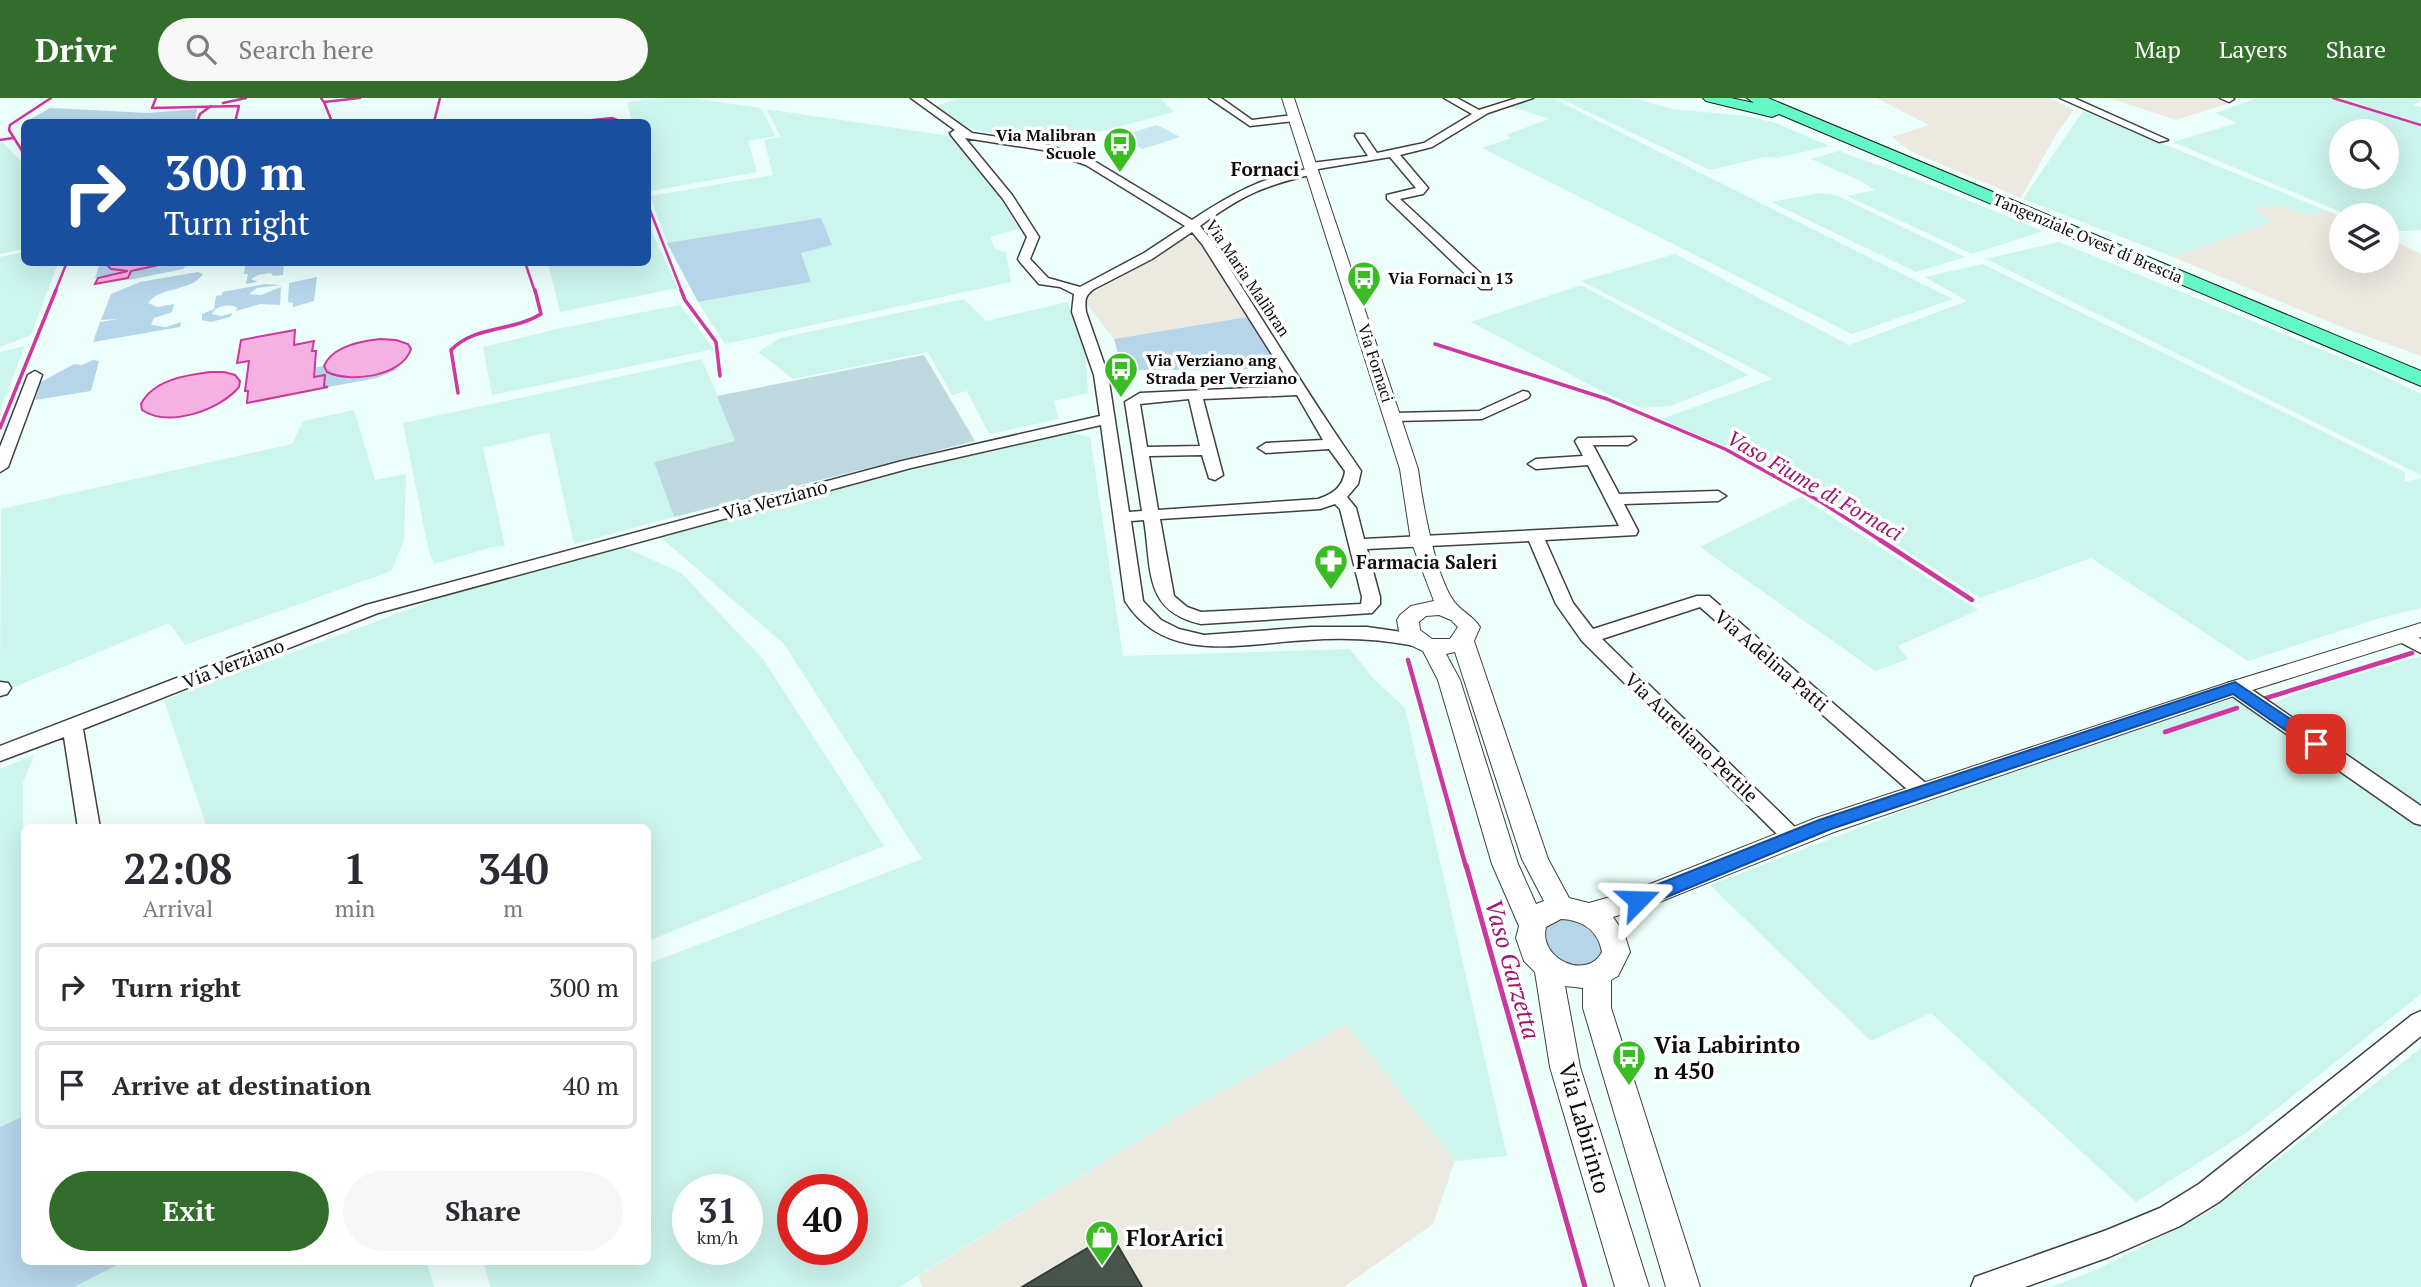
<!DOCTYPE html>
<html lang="en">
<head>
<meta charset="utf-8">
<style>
  :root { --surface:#fff; --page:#f7f7f7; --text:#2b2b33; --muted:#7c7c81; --line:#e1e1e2; --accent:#326d2c }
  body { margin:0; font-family:"PT Serif",serif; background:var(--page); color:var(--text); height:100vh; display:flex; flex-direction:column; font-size:26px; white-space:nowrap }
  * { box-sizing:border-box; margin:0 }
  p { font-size:23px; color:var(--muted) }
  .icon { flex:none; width:38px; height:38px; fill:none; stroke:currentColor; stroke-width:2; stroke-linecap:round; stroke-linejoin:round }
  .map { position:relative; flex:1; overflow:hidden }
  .drawer { position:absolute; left:21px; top:726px; width:630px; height:441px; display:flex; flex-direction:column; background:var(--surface); border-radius:10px; box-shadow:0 7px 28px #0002 }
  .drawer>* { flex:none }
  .guide { position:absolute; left:21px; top:21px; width:630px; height:147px; border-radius:10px; box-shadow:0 7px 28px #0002; background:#1a4fa0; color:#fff; overflow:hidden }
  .controls { position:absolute; left:2329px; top:21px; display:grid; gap:14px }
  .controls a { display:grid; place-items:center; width:70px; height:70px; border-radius:50%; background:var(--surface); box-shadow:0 7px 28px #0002; font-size:35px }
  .speed { position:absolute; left:672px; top:1076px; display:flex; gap:14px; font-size:35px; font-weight:700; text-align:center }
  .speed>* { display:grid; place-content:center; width:91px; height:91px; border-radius:50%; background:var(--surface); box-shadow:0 7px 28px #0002; line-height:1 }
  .speed small { font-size:18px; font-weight:400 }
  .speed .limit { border:10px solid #d22; background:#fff; color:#111 }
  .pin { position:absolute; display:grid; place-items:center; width:60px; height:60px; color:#fff; margin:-30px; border-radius:14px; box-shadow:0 4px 10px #0006 }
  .me { position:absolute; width:77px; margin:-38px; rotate:68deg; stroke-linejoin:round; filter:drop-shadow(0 0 5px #0008) }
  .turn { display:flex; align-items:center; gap:24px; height:147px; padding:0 28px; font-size:32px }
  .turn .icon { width:91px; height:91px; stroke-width:2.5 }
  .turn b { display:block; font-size:49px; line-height:60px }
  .eta { display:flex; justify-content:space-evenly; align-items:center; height:119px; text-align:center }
  .eta b { font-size:42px; font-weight:700; line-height:49px }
  .button { display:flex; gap:14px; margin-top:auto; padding:14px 28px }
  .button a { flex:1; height:80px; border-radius:42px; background:var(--accent); color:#fff; font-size:28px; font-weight:700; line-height:80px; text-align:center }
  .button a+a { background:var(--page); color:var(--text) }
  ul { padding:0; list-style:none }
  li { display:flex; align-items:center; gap:21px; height:88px; margin:0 14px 10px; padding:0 14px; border:4px solid var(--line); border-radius:10px }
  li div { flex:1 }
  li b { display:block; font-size:26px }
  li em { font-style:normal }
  header { display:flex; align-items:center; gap:42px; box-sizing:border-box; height:98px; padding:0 35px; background:var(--accent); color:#fff }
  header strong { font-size:33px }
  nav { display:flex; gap:38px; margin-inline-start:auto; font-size:24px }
  .search { width:490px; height:63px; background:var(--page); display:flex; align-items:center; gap:18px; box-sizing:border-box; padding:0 24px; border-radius:38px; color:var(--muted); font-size:26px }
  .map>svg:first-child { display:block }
  .industrial { fill:#ece9e1 }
  .farmland { fill:#ccf5ed; fill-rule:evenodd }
  .green { fill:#b6d5e9 }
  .cemetery { fill:#bed8e0 }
  .pitch { fill:#c8e6f0 }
  .water { fill:#f6b1e3; stroke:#ce37a0; stroke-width:2 }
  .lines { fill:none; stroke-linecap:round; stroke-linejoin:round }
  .stream-far3 { stroke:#ce37a0; stroke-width:2.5 }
  .stream-far2 { stroke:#ce37a0; stroke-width:3.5 }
  .stream-far1 { stroke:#ce37a0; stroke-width:4.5 }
  .stream { stroke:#ce37a0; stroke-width:5 }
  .building { fill:#49554c; stroke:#333c35; stroke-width:2 }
  .minor-casing { stroke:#404040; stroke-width:3 }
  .tertiary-casing { stroke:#404040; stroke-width:2 }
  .primary-casing { stroke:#1e1e1e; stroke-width:2 }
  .minor { fill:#fff; fill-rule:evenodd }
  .tertiary { fill:#fff; fill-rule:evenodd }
  .primary { fill:#62f9c6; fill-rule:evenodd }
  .route { fill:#1a73e8; stroke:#114b97; stroke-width:2 }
  .labels { text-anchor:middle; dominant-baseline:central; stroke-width:7; stroke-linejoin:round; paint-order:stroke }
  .far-poi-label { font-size:16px; font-weight:bold; fill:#0d0d0d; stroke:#fff; text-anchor:start }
  .far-street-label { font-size:16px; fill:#0d0d0d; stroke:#fff }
  .far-quarter-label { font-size:19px; font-weight:bold; fill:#0d0d0d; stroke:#fff }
  .street-label { font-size:19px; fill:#0d0d0d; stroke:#fff }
  .poi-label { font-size:19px; font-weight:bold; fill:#0d0d0d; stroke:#fff; text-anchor:start }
  .water-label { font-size:21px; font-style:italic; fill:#9f1570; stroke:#fff }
  .near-poi-label { font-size:23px; font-weight:bold; fill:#0d0d0d; stroke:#fff; text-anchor:start }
  .near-street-label { font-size:23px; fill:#0d0d0d; stroke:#fff }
  .near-water-label { font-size:24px; font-style:italic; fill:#9f1570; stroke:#fff }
</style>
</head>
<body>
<header>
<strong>Drivr</strong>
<div class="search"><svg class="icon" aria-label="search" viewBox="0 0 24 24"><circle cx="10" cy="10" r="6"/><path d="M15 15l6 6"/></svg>Search here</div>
<nav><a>Map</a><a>Layers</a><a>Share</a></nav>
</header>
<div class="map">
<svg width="2421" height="1189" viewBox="0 0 2421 1189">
  <rect width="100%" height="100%" fill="#ecfffa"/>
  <g class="industrial">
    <polygon points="1876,0 2051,0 2074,12 2056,36 2021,100 1912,54 1892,39 1929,27"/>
    <polygon points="2109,0 2219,0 2233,4 2176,22"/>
    <polygon points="2271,107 2308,117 2325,112 2341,119 2342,163 2387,163 2387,140 2421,156 2421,258 2344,230 2173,159 2271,124 2253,112"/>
    <polygon points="1200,140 1247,219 1114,241 1085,204 1091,195 1159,159 1179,141"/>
    <polygon points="1346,926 1455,1063 1433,1126 1344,1189 923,1189 918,1178 1192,1010"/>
  </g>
  <g class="farmland">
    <polygon points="661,0 691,0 761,10 775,38 748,43 757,74 652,93 648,78 648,24 632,24 627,4"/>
    <polygon points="961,0 1160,0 1174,14 1083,38 1035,44 968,30 936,8"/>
    <polygon points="1553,0 1699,74 1953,201 1852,236 1482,50 1511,40 1506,37 1549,21 1510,8 1532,1"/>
    <polygon points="1559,0 1637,1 1673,11 1747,18 1776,25 1829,48 1778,60 1765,59 1710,72"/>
    <path d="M2257,0H2328L2421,28V132L2388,134L2387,117H2348L2173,44L2237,25L2215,15ZM2342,33H2387V79H2342Z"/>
    <polygon points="2339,0 2421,0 2421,3 2413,7 2421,9 2421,25"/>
    <polygon points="766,11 950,38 992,82 993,89 1019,131 990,139 995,151 1006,154 1011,184 725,246 698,204 811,184 800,155 821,121 667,145 650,98 773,77 764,42 781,39"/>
    <polygon points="2083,13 2325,112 2308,117 2271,107 2254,112 2272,124 2173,159 2023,101"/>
    <polygon points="3,44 24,67 24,151 0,156 0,45"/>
    <polygon points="1839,53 1908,78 2043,133 1972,156 1847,98 1875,92 1863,84 1811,61"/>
    <polygon points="1820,95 1836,97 1965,159 1916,174 1771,104"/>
    <polygon points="648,131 651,132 678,190 560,214 548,165 648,164"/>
    <polygon points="2059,144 2374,273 2421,296 2421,377 1986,161"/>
    <polygon points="24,154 24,164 58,165 31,237 0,249 0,159"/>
    <polygon points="1675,156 1849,247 1967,203 1925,179 1983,166 2405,374 2404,384 2421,380 2421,510 2380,520 2248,563 2091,460 1980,500 1821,398 1732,351 1661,321 1773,281 1581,183"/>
    <polygon points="1581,187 1749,277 1670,308 1642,310 1607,296 1471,224"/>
    <polygon points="964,201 986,223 1067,204 1085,247 1088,295 1054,303 1059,321 989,336 967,293 952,297 928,254 793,281 758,254 780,240"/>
    <polygon points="680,207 714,251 492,297 483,249 561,230"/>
    <polygon points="25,248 0,312 0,254"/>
    <polygon points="702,261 736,343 654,364 674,419 574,446 549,334 483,350 505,448 493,449 434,466 429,454 403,325"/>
    <polygon points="354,312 375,382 406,376 404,442 391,473 185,547 169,525 0,595 1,411 292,346 303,323"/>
    <path d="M1072,335L1090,339L1123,558L1350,551L1372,579L1405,610L1507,1058L1455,1063L1346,926L1192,1010L899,1189H490L484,1164H648V866L922,761L784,546L659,438L940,365ZM688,1092H747V1152H688ZM793,1092H852V1152H793Z"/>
    <polygon points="1801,399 1978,512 1898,548 1908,561 1875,573 1700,449"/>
    <polygon points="622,448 681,475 763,561 884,748 648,843 648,730 207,730 164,602 442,499"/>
    <polygon points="2421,558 2421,710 2270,606 2314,589"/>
    <polygon points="2235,600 2421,728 2421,896 2246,1035 2136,1104 1931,915 1871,943 1710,787 2044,659"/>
    <polygon points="34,657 23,685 24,1018 0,1029 0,671"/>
    <polygon points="2421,950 2421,1189 2051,1189 2096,1172 2209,1114"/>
    <polygon points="123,1164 427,1164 434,1189 74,1189"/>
  </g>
  <g class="green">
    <polygon points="50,10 148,15 197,11 195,24 26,24"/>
    <polygon points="821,120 832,147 801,155 811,184 698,204 667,145"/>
    <polygon points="100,165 188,165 183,171 129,182 130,174 95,180"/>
    <polygon points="252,165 284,165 283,177 273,178 271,175 258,177 251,181 258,184 246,186 248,176 244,176 245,168"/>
    <path d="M198,174L203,176C191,194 161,188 148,205L157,209L174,206L172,214L154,220L151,227L166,229L181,224L180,229L93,244L100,224L119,221L101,222L111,196L140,184Z"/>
    <polygon points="317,179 314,203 293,209 293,205 288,204 289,185"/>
    <path d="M265,186L281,187L257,190L249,196L261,197L281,189L280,207L260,206L236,213L237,210C230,205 215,208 212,216L221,218L233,215L230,219L211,224L202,222V216L214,211L216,198L222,197V194Z"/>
    <polygon points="1247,219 1282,271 1122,272 1114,241"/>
    <polygon points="93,262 99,263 91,293 35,302 41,284 74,266 82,267"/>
    <path d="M324,268C332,283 363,279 377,275C385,274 390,269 399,271L377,280L328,289L314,279V270Z"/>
    <polygon points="1567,818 1595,830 1604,853 1592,867 1570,868 1549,857 1542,834 1548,824"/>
    <polygon points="24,1018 24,1164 123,1164 74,1189 0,1189 0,1029"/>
  </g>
  <polygon class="cemetery" points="924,257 975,343 674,419 654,364 735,343 717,298"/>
  <polygon class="pitch" points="1157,27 1180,39 1143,51 1117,39"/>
  <g class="water">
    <polygon points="105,165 105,164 168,165 131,173 128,180 95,186 98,180 128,173 111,171"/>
    <polygon points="295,232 294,247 314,243 312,253 316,253 314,279 325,277 324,288 328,289 247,305 248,293 245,293 249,263 237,265 241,242"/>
    <path d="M380,241L396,242L408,246L411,251C402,279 350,285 327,274L324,268C332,248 361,243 380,241Z"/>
    <path d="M210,274H224L235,277L240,283L239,289C220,312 169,330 142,312L141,306C153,282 186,277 210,274Z"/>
  </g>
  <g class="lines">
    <g class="stream-far3">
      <polyline points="156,0 152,10 239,8 235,24"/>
      <polyline points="321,0 324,4 360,0"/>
      <polyline points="2333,0 2421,27"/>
      <polyline points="324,4 332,24"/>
      <polyline points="223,5 246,0"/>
      <polyline points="197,24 200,16 211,8"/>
      <polyline points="434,24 440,0"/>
      <polyline points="574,24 612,20 622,24"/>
      <polyline points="0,42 13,40"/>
      <polyline points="24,56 9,32 10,27 51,0"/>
      <polyline points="648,107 682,194"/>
      <polyline points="525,164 535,194"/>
      <polyline points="55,194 67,164"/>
    </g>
    <g class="stream-far2">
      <polyline points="681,192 685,202 716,244 720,278"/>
      <polyline points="1435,246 1607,301 1725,351 1821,404 1883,444"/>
      <path d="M458,295L451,252C476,227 512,234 541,216L535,192"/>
      <polyline points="0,330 56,192"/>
    </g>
    <g class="stream-far1">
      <polyline points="1880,442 1972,502"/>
      <polyline points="1408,562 1466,769"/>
      <polyline points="2263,601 2412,555"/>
      <polyline points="2165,634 2237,610"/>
    </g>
    <polyline class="stream" points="1466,767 1585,1189"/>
  </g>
  <polygon class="building" points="1111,1136 1142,1189 1022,1189"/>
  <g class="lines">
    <g class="minor-casing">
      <g id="minor">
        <path d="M911,0H923L972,35L1045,46L1094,63L1192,122C1229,97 1264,78 1308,71L1305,68L1311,65L1368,58L1355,38L1356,36H1364L1377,55L1424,45L1472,16L1444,0H1457L1479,12L1517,0H1533L1488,15L1432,49L1400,57L1428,90L1423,96L1400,101L1491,185V191H1481L1387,101V97L1416,90L1390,59L1318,71V75C1265,87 1244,96 1200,128L1213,144C1262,220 1309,299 1361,373L1358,386L1347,399L1356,410L1364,441L1619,428L1588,367L1536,371L1528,366L1536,361L1583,358L1575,343L1578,340L1633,339L1636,342L1628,347H1593L1619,396L1718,393L1726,398L1718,403L1624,406L1638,433L1636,437L1545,442L1573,505L1593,531L1697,498H1709L1930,689L1933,694L1930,699L1923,702L1916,699L1700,509L1602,541L1805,739L1802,745L1794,747L1786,745L1582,543L1556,506L1529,443L1367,451L1380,499V506L1372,515L1201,526C1143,513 1152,471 1144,422L1131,423L1143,503L1161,522L1179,531L1204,537L1311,529H1367L1416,536L1425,542L1416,548C1380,541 1345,539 1308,542C1244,545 1166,568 1125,503L1101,327L911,370L378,515L83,631L100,730H78L64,639L0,663V648L366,507L902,363L1100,318L1094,277L1072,214L1074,196L1060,189L1039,186L1020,164L1018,161L1027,139L1003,101L951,37L950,35L955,32ZM965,40L1043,52L1086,67L1185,128L1144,155L1080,189L1048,180L1030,161L1039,139L1012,97ZM1192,134L1202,146L1292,288L1140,295L1125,304L1142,413L1129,414L1108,277L1086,214C1085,203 1084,198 1094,191L1152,161ZM1297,297L1323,342L1266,345L1258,350L1266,355L1329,351L1345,373C1343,389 1333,396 1318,401L1158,412L1149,358L1202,357L1209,380L1215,382L1223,377L1203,301ZM1189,301L1200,348L1147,349L1140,306ZM1335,406L1340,411L1362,499L1361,506L1201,514L1187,509L1174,498L1160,421L1320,411Z"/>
        <polygon points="1209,0 1221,0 1252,22 1294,17 1299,20 1294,23 1250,28"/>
        <polygon points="2060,0 2074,0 2168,42 2159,44"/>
        <polygon points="2220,0 2233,0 2234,1 2229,4"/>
        <polygon points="35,273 42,277 8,369 0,374 0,349 28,277"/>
        <polygon points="1523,293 1528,294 1530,297 1528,300 1482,321 1394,323 1387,319 1394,315 1479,313"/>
        <polygon points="2402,532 2421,541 2421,555 2396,542 2393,538 2396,534"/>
        <polygon points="2235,583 2242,585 2421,708 2421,727 2414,725 2228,595 2225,590 2228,585"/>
        <polygon points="0,584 8,585 11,590 7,596 0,598"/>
        <polygon points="2421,913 2421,938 2219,1104 2180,1128 2109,1159 2025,1189 1971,1189 1975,1179 2107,1132 2160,1110 2199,1086 2412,917"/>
      </g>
    </g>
    <g class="tertiary-casing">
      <path id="tertiary" d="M1282,0H1294L1418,371C1422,402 1436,485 1457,507C1465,516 1472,517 1480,529L1474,543L1548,761L1569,800L1589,805L1635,792L1816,720L2227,585L2421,525V539L2243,595L1834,734L1647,809L1613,819L1624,835L1630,854L1618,878L1611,882V910L1700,1189H1666L1583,910V890L1565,888L1580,969L1649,1189H1615L1550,969L1535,874L1524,863L1516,840L1519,828L1492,766L1438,582L1423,553L1408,546L1399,533L1397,522L1400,517L1411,508L1434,503L1411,443L1400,371ZM1439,517L1451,522L1458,529L1450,541H1432L1420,532L1419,524L1426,518ZM1455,554L1522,761L1544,803L1536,806L1518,766L1460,582L1446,556ZM1561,821C1582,822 1598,832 1602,854C1587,883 1538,861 1546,829Z"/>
    </g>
    <g class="primary-casing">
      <polygon id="primary" points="1703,0 1731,0 1754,5 1747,0 1768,0 2421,273 2421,288 1779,16 1772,19 1706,3"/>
    </g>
    <use href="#minor" class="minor"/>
    <use href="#tertiary" class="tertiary"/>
    <use href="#primary" class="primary"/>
  </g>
  <polygon class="route" points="2235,584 2322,642 2325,646 2322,650 2311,650 2233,596 1831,731 1645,808 1638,810 1631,808 1629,802 1631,797 1819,722"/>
  <defs>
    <g id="bus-pin" transform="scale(1.75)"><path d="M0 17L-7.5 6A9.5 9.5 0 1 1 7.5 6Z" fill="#3abd24" stroke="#fff"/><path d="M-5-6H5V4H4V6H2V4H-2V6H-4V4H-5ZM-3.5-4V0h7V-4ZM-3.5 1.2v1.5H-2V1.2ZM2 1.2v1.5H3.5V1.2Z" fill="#fff"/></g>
    <g id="pharmacy-pin" transform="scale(1.75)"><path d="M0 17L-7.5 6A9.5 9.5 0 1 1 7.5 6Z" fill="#3abd24" stroke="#fff"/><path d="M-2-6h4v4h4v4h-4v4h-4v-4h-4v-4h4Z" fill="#fff"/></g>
    <g id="shop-pin" transform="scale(1.75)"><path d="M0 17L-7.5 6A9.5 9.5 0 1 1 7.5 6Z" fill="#3abd24" stroke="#fff"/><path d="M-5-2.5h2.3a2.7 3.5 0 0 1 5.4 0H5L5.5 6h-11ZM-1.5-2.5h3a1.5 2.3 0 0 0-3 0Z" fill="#fff"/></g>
  </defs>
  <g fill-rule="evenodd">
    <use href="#bus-pin" x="1120" y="46"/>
    <use href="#bus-pin" x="1364" y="180"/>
    <use href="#bus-pin" x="1121" y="271"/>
    <use href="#pharmacy-pin" x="1331" y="463"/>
    <use href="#bus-pin" x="1629" y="959"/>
    <use href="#shop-pin" x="1102" y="1139"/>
  </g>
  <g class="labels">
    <g class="far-poi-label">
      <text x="1096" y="37" text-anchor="end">Via Malibran<tspan x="1096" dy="18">Scuole</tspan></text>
      <text x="1388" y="180">Via Fornaci n 13</text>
      <text x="1146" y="262">Via Verziano ang<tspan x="1146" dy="18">Strada per Verziano</tspan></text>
    </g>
    <g class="far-street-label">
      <text transform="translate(2088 140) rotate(23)">Tangenziale Ovest di Brescia</text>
      <text transform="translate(1248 180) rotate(56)">Via Maria Malibran</text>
      <text transform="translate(1376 265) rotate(72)">Via Fornaci</text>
    </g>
    <g class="far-quarter-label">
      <text x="1265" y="70">Fornaci</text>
    </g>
    <g class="street-label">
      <text transform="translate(775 401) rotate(-15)">Via Verziano</text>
      <text transform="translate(1772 562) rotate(41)">Via Adelina Patti</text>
      <text transform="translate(233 565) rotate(-21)">Via Verziano</text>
      <text transform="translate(1692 639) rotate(44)">Via Aureliano Pertile</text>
    </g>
    <g class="poi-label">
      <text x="1356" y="463">Farmacia Saleri</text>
    </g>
    <g class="water-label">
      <text transform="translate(1815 387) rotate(30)">Vaso Fiume di Fornaci</text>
    </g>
    <g class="near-poi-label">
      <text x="1654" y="946">Via Labirinto<tspan x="1654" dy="26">n 450</tspan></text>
      <text x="1126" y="1139">FlorArici</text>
    </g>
    <g class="near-street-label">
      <text transform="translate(1585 1030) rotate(74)">Via Labirinto</text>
    </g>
    <g class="near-water-label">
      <text transform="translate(1513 871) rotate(74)">Vaso Garzetta</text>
    </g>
  </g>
</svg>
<div class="controls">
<a><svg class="icon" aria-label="search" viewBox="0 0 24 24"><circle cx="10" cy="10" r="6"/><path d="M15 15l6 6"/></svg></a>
<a><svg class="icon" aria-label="layers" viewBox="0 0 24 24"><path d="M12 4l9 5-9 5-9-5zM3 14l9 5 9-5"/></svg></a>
</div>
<div class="speed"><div>31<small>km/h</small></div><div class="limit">40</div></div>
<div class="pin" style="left:2316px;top:646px;background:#d93025"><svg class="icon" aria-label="arrive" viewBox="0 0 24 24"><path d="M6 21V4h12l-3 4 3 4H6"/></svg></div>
<svg class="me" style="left:1638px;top:802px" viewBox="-20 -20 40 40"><path d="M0-17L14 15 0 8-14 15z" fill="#1a73e8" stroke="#fff" stroke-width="4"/></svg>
<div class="guide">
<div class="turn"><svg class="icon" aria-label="right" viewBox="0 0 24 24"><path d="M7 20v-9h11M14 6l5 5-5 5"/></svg><div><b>300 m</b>Turn right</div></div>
</div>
<section class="drawer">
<div class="eta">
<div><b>22:08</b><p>Arrival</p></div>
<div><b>1</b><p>min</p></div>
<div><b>340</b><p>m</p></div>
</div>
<ul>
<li><svg class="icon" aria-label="right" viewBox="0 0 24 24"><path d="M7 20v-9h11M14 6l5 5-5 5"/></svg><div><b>Turn right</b></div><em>300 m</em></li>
<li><svg class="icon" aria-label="arrive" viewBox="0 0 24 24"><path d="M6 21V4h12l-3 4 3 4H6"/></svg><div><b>Arrive at destination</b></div><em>40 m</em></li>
</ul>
<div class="button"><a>Exit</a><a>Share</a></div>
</section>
</div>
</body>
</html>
